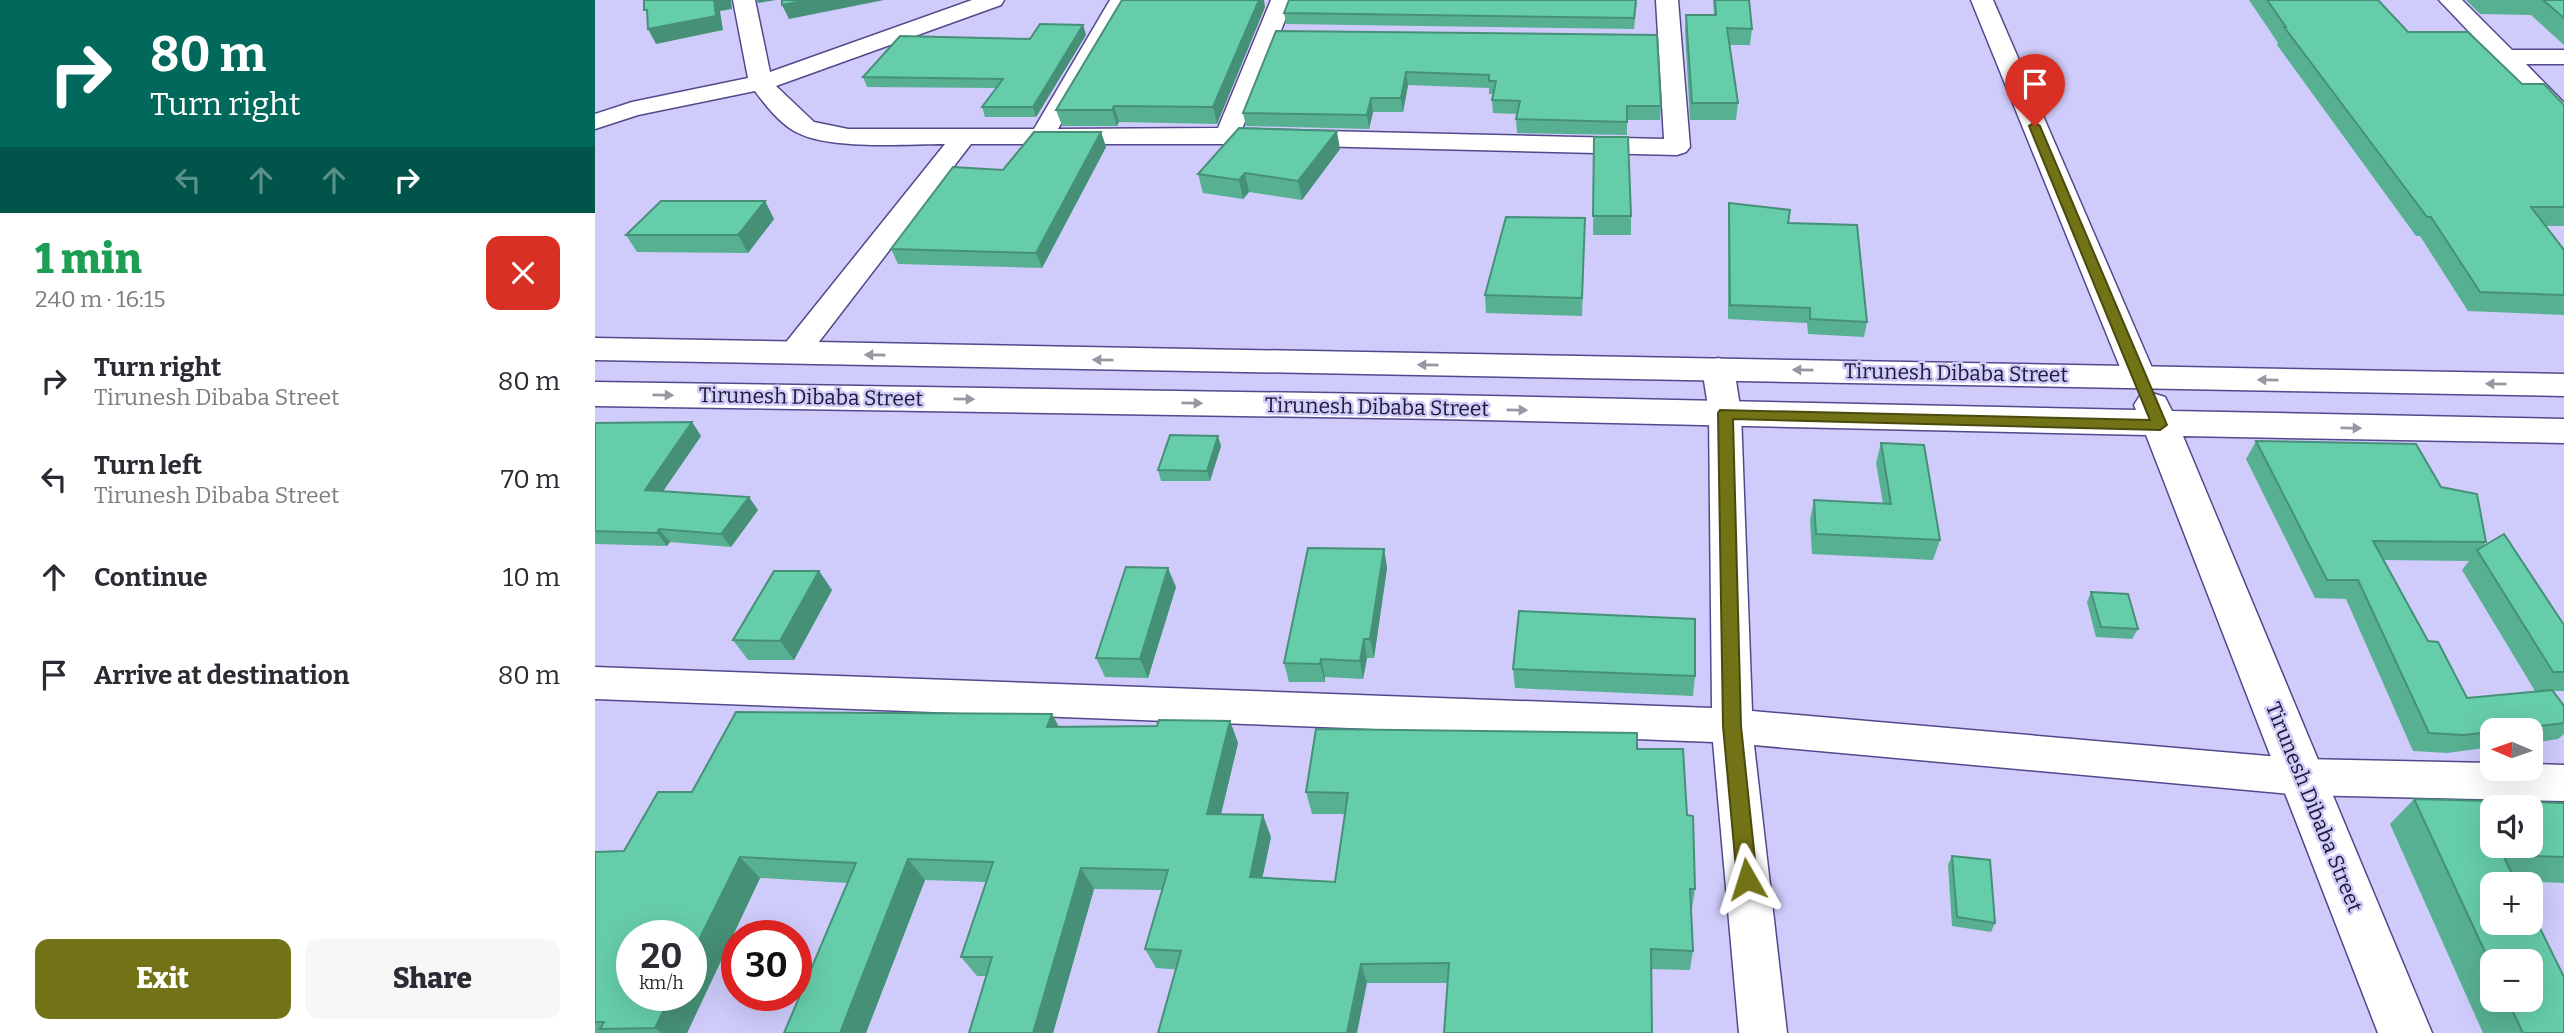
<!DOCTYPE html>
<html lang="en">
<head>
<meta charset="utf-8">
<style>
  :root { --surface:#fff; --page:#f7f7f7; --text:#2b2b33; --muted:#7c7c81; --accent:#727216 }
  body { margin:0; font-family:Bitter,serif; background:var(--page); color:var(--text); height:100vh; display:flex; flex-direction:column; font-size:26px; white-space:nowrap }
  * { box-sizing:border-box; margin:0 }
  p { font-size:23px; color:var(--muted) }
  .icon { flex:none; width:38px; height:38px; fill:none; stroke:currentColor; stroke-width:2; stroke-linecap:round; stroke-linejoin:round }
  .map { position:relative; flex:1; overflow:hidden }
  .details { display:flex; flex-direction:column; background:var(--surface); width:595px }
  .details>* { flex:none }
  .guide { background:#00695c; color:#fff; overflow:hidden }
  .needle { width:46px; rotate:272deg }
  .tools { position:absolute; left:1885px; top:718px; display:grid; gap:14px }
  .tools a { display:grid; place-items:center; width:63px; height:63px; border-radius:14px; background:var(--surface); box-shadow:0 7px 28px #0002; font-size:35px }
  .speed { position:absolute; left:21px; top:920px; display:flex; gap:14px; font-size:35px; font-weight:700; text-align:center }
  .speed>* { display:grid; place-content:center; width:91px; height:91px; border-radius:50%; background:var(--surface); box-shadow:0 7px 28px #0002; line-height:1 }
  .speed small { font-size:18px; font-weight:400 }
  .speed .limit { border:10px solid #d22; background:#fff; color:#111 }
  .pin { position:absolute; display:grid; place-items:center; width:60px; height:60px; color:#fff; margin:-72px -30px; border-radius:50% 50% 50% 0; rotate:-45deg; box-shadow:0 0 7px #0007 }
  .pin .icon { rotate:45deg }
  .me { position:absolute; width:77px; margin:-38px; rotate:354deg; stroke-linejoin:round; filter:drop-shadow(0 0 5px #0008) }
  .turn { display:flex; align-items:center; gap:24px; height:147px; padding:0 35px; font-size:32px }
  .turn .icon { width:91px; height:91px; stroke-width:2.5 }
  .turn b { display:block; font-size:49px; line-height:60px }
  .lanes { display:flex; align-items:center; height:66px; padding:0 35px; background:#0003; justify-content:center; gap:35px; direction:ltr }
  .lanes .off { opacity:.35 }
  .round { display:grid; place-items:center; flex:none; width:74px; height:74px; border-radius:14px; background:var(--page) }
  .summary { display:flex; align-items:center; justify-content:space-between; height:119px; padding:0 35px }
  h1 { font-size:42px; font-weight:800; line-height:52px; color:#1e9e55 }
  .cta { display:flex; gap:14px; margin-top:auto; padding:14px 35px }
  .cta a { flex:1; height:80px; border-radius:14px; background:var(--accent); color:#fff; font-size:28px; font-weight:800; line-height:80px; text-align:center }
  .cta a+a { background:var(--page); color:var(--text) }
  ul { padding:0; list-style:none }
  li { display:flex; align-items:center; gap:21px; height:98px; padding:0 35px }
  li div { flex:1 }
  li b { display:block; font-size:26px }
  li em { font-style:normal }
  main { display:flex; flex:1; min-height:0 }
  .map>svg:first-child { display:block }
  .lines { fill:none; stroke-linecap:round; stroke-linejoin:round }
  .street-casing { stroke:#54488c; stroke-width:3 }
  .secondary-casing { stroke:#54488c; stroke-width:3 }
  .street { fill:#fff; fill-rule:evenodd }
  .secondary { fill:#fff; fill-rule:evenodd }
  .wall { fill:#58b093; fill-rule:evenodd }
  .shaded-wall { fill:#479078 }
  .building { fill:#66cdab; stroke:#479078; stroke-width:2; fill-rule:evenodd }
  .oneway { fill:#9997a4 }
  .route { fill:#727216; stroke:#4a4a0e; stroke-width:2 }
  .labels { text-anchor:middle; dominant-baseline:central; stroke-width:5; stroke-linejoin:round; paint-order:stroke }
  .street-label { font-size:21px; fill:#1d1835; stroke:#cfcbfa }
</style>
</head>
<body>
<main>
<section class="details">
<div class="guide">
<div class="turn"><svg class="icon" aria-label="right" viewBox="0 0 24 24"><path d="M7 20v-9h11M14 6l5 5-5 5"/></svg><div><b>80 m</b>Turn right</div></div>
<div class="lanes"><svg class="icon off" aria-label="left" viewBox="0 0 24 24"><path d="M17 20v-9H6M10 6l-5 5 5 5"/></svg><svg class="icon off" aria-label="ahead" viewBox="0 0 24 24"><path d="M12 20V5M6 11l6-6 6 6"/></svg><svg class="icon off" aria-label="ahead" viewBox="0 0 24 24"><path d="M12 20V5M6 11l6-6 6 6"/></svg><svg class="icon" aria-label="right" viewBox="0 0 24 24"><path d="M7 20v-9h11M14 6l5 5-5 5"/></svg></div>
</div>
<div class="summary"><div><h1>1 min</h1><p>240 m · 16:15</p></div><a class="round" style="background:#d93025;color:#fff"><svg class="icon" aria-label="close" viewBox="0 0 24 24"><path d="M6 6l12 12M18 6L6 18"/></svg></a></div>
<ul>
<li><svg class="icon" aria-label="right" viewBox="0 0 24 24"><path d="M7 20v-9h11M14 6l5 5-5 5"/></svg><div><b>Turn right</b><p>Tirunesh Dibaba Street</p></div><em>80 m</em></li>
<li><svg class="icon" aria-label="left" viewBox="0 0 24 24"><path d="M17 20v-9H6M10 6l-5 5 5 5"/></svg><div><b>Turn left</b><p>Tirunesh Dibaba Street</p></div><em>70 m</em></li>
<li><svg class="icon" aria-label="ahead" viewBox="0 0 24 24"><path d="M12 20V5M6 11l6-6 6 6"/></svg><div><b>Continue</b></div><em>10 m</em></li>
<li><svg class="icon" aria-label="arrive" viewBox="0 0 24 24"><path d="M6 21V4h12l-3 4 3 4H6"/></svg><div><b>Arrive at destination</b></div><em>80 m</em></li>
</ul>
<div class="cta"><a>Exit</a><a>Share</a></div>
</section>
<div class="map">
<svg width="1969" height="1033" viewBox="0 0 1969 1033">
  <rect width="100%" height="100%" fill="#cfcbfa"/>
  <g class="lines">
    <g class="street-casing">
      <g id="street">
        <path d="M138,0H160L175,72L377,0H409L406,5L181,86L219,122L253,129H439L515,0H537L463,129L623,128L676,0H698L647,129L1069,139L1061,0H1083L1095,147L1091,152L1082,155L632,144H376L210,360L199,363L188,360L184,353L188,346L350,144C311,144 237,150 203,133C187,126 170,105 160,91L43,115L0,129V114L37,102L153,78Z"/>
        <polygon points="1376,0 1398,0 1561,377 1556,384 1545,387 1534,384 1529,377"/>
        <polygon points="1844,0 1867,0 1917,50 1969,50 1969,64 1931,64 1969,103 1969,124 1960,122"/>
        <polygon points="1123,358 1134,361 1139,368 1146,413 1157,711 1707,759 1897,763 1897,768 1936,768 1936,764 1969,765 1969,801 1707,795 1159,745 1192,1033 1144,1033 1118,742 0,699 0,667 1117,708 1114,413 1107,368 1112,361"/>
      </g>
    </g>
    <g class="secondary-casing">
      <g id="secondary">
        <polygon points="0,338 1969,374 1969,396 0,360"/>
        <polygon points="0,382 846,395 1541,410 1539,405 1544,397 1557,393 1570,397 1577,411 1969,419 1969,443 1588,436 1837,1033 1783,1033 1551,435 846,419 0,406"/>
      </g>
    </g>
    <use href="#street" class="street"/>
    <use href="#secondary" class="secondary"/>
  </g>
  <g class="wall">
    <polygon points="1042,0 1039,29 691,24 689,13"/>
    <polygon points="1118,0 1154,0 1157,29 1155,45 1135,45 1143,103 1141,120 1095,120 1090,31 1091,15 1119,15"/>
    <polygon points="1654,0 1783,0 1813,32 1927,84 1969,105 1969,226 1950,226 1969,250 1969,315 1873,311 1825,236 1821,236 1682,45 1683,43"/>
    <polygon points="1871,0 1969,0 1969,45 1936,15 1885,14"/>
    <polygon points="670,7 622,124 524,122 522,126 467,126 461,110"/>
    <polygon points="488,25 491,35 441,117 390,117 387,107 401,88 272,87 268,77"/>
    <polygon points="681,31 1066,106 1065,120 1032,120 1032,135 922,133 921,119 922,114 898,113 897,100 898,94 894,94 894,88 813,85 808,112 778,112 774,129 651,126 648,113"/>
    <polygon points="506,132 511,147 447,268 303,264 296,249 408,170"/>
    <polygon points="999,137 1036,216 1036,235 998,235"/>
    <polygon points="745,149 707,200 654,192 648,199 608,193 603,174"/>
    <polygon points="170,201 179,219 153,253 42,252 31,235"/>
    <polygon points="1134,203 1193,223 1272,322 1269,337 1213,334 1212,323 1133,319 1133,218"/>
    <polygon points="990,218 987,316 891,313 890,295"/>
    <polygon points="97,422 106,436 68,491 163,510 136,547 75,542 72,546 0,544 0,423"/>
    <path d="M1661,441L1846,487L1891,542L1887,547L1969,625V691H1957L1969,706V734L1963,739L1936,743V730H1897V747L1852,753L1818,751L1751,599L1720,598L1651,459ZM1788,560L1874,561L1867,570L1940,691H1953L1872,698L1833,641Z"/>
    <polygon points="1286,443 1345,540 1338,560 1217,554 1215,520 1219,500 1288,504 1281,463"/>
    <polygon points="626,446 615,481 566,481 563,470"/>
    <polygon points="789,549 792,568 779,658 772,658 768,679 730,677 730,682 694,682 689,663"/>
    <polygon points="224,571 237,590 199,660 153,660 138,640"/>
    <polygon points="581,587 553,678 510,677 501,658"/>
    <polygon points="1496,592 1543,629 1537,639 1501,637 1492,602"/>
    <polygon points="918,669 1100,676 1098,696 920,688"/>
    <polygon points="635,721 643,743 626,814 676,837 667,878 740,882 750,814 717,814 711,792 1042,749 1092,815 1100,889 1097,909 1096,909 1098,951 1095,970 1056,969 852,983 772,983 561,968 550,949 567,890 499,889 458,1033 374,1033 391,976 382,976 366,957 391,882 330,880 271,1033 189,1033 253,883 165,878 92,1033 0,1033 0,852 29,851 97,792 464,727 562,726"/>
    <path d="M1819,799L1969,803V883L1921,881L1969,1033H1888L1795,824ZM1897,961L1936,999H1897Z"/>
    <polygon points="1357,856 1400,923 1396,932 1357,926 1353,865"/>
  </g>
  <g class="shaded-wall">
    <polygon points="119,0 136,0 137,9 125,11 128,30 61,44 53,29"/>
    <polygon points="162,0 181,0 163,3"/>
    <polygon points="211,0 289,0 194,19 187,5"/>
    <polygon points="664,0 669,0 670,7 622,124 618,107"/>
    <polygon points="488,25 491,35 441,117 438,107"/>
    <polygon points="811,72 813,85 808,112 806,98"/>
    <polygon points="776,98 778,112 774,129 772,115"/>
    <polygon points="519,106 524,122 522,126 517,110"/>
    <polygon points="742,131 745,149 707,200 703,181"/>
    <polygon points="506,132 511,147 447,268 441,253"/>
    <polygon points="650,173 654,192 648,199 644,180"/>
    <polygon points="170,201 179,219 153,253 143,235"/>
    <polygon points="97,422 106,436 60,503 50,490"/>
    <polygon points="623,436 626,446 615,481 612,471"/>
    <polygon points="154,497 163,510 136,547 126,534"/>
    <polygon points="64,529 75,542 72,546 62,533"/>
    <polygon points="789,549 792,568 779,658 775,639"/>
    <polygon points="573,568 581,587 553,678 545,659"/>
    <polygon points="224,571 237,590 199,660 185,641"/>
    <polygon points="769,639 772,658 768,679 765,661"/>
    <polygon points="726,659 730,677 730,682 725,664"/>
    <polygon points="457,714 469,736 452,727"/>
    <polygon points="635,721 643,743 621,835 612,814"/>
    <polygon points="668,815 676,837 663,898 655,877"/>
    <polygon points="145,857 165,878 92,1033 67,1033 60,1028 76,996 96,996 96,956"/>
    <polygon points="313,859 330,880 271,1033 245,1033"/>
    <polygon points="486,868 499,889 458,1033 438,1033"/>
    <polygon points="766,964 772,983 762,1033 752,1033"/>
  </g>
  <g class="building">
    <polygon points="49,0 119,0 121,16 53,29 52,10 49,10"/>
    <polygon points="187,0 211,0 187,5"/>
    <polygon points="527,0 664,0 618,107 519,106 517,110 461,110"/>
    <polygon points="694,0 1041,0 1039,18 689,13"/>
    <polygon points="1120,0 1154,0 1157,29 1132,28 1143,103 1097,103 1091,15 1121,15"/>
    <polygon points="1672,0 1783,0 1813,32 1873,32 1927,84 1949,84 1969,105 1969,207 1936,207 1969,250 1969,295 1885,292 1836,217 1832,217 1689,27 1691,27"/>
    <polygon points="1948,0 1969,0 1969,18"/>
    <polygon points="445,24 488,25 438,107 387,107 408,79 268,77 305,36 435,39"/>
    <polygon points="681,31 1062,35 1066,106 1032,106 1032,122 921,119 925,101 897,100 901,81 894,81 894,75 811,72 806,98 776,98 772,115 648,113"/>
    <polygon points="644,128 742,131 703,181 650,173 644,180 603,174"/>
    <polygon points="439,132 506,132 441,253 296,249 358,167 408,170"/>
    <polygon points="999,137 1033,137 1036,216 998,216"/>
    <polygon points="66,201 170,201 143,235 31,235"/>
    <polygon points="1134,203 1195,210 1193,223 1262,225 1272,322 1215,319 1215,308 1135,305"/>
    <polygon points="911,217 990,218 987,298 890,295"/>
    <polygon points="97,422 50,490 154,497 126,534 64,529 62,533 0,531 0,423"/>
    <polygon points="575,435 623,436 612,471 563,470"/>
    <polygon points="1661,441 1821,444 1846,487 1882,494 1891,542 1778,541 1833,641 1843,642 1872,698 1957,690 1969,706 1969,723 1913,730 1897,730 1897,732 1868,735 1834,733 1763,580 1732,580"/>
    <polygon points="1286,443 1329,445 1345,540 1221,534 1219,500 1296,504"/>
    <polygon points="1909,534 1969,625 1969,672 1958,672 1882,550"/>
    <polygon points="713,548 789,549 775,639 769,639 765,661 726,659 725,664 689,663"/>
    <polygon points="531,567 573,568 545,659 501,658"/>
    <polygon points="179,571 224,571 185,641 138,640"/>
    <polygon points="1496,592 1533,594 1543,629 1506,627"/>
    <polygon points="924,611 1100,619 1100,676 918,669"/>
    <polygon points="141,712 457,714 452,727 562,726 564,720 635,721 612,814 668,815 655,877 740,882 753,793 711,792 721,729 1042,733 1042,749 1088,749 1092,815 1098,816 1100,889 1095,889 1098,951 1056,949 1057,1033 849,1033 854,963 766,964 752,1033 563,1033 586,951 550,949 573,870 486,868 438,1033 374,1033 397,957 366,957 398,862 313,859 245,1033 189,1033 261,863 145,857 96,956 96,936 37,936 37,996 76,996 60,1028 5,1029 9,1022 0,1022 0,852 29,851 63,792 97,792"/>
    <path d="M1819,799L1969,803V857L1908,855L1922,884H1897V922H1936V910L1969,977V1033H1928L1912,999H1936V961H1897V967ZM1897,807H1936V845H1897Z"/>
    <polygon points="1357,856 1395,860 1400,923 1362,917"/>
  </g>
  <defs><path id="oneway-solid" d="M-6-.8H1V-3.2L6.5 0L1 3.2V.8H-6Z" transform="scale(1.75)"/></defs>
  <g class="oneway">
    <use href="#oneway-solid" transform="translate(280 355) rotate(-179)"/>
    <use href="#oneway-solid" transform="translate(508 360) rotate(-179)"/>
    <use href="#oneway-solid" transform="translate(833 365) rotate(-179)"/>
    <use href="#oneway-solid" transform="translate(1208 370) rotate(-179)"/>
    <use href="#oneway-solid" transform="translate(1673 380) rotate(-179)"/>
    <use href="#oneway-solid" transform="translate(1901 384) rotate(-179)"/>
    <use href="#oneway-solid" transform="translate(68 395) rotate(1)"/>
    <use href="#oneway-solid" transform="translate(369 399) rotate(1)"/>
    <use href="#oneway-solid" transform="translate(597 403) rotate(1)"/>
    <use href="#oneway-solid" transform="translate(922 410) rotate(1)"/>
    <use href="#oneway-solid" transform="translate(1756 428) rotate(1)"/>
  </g>
  <polygon class="route" points="1440,122 1445,126 1572,425 1565,430 1138,419 1146,726 1162,879 1160,886 1152,889 1145,886 1142,879 1128,726 1123,413 1125,410 1555,420 1434,126"/>
  <g class="labels">
    <g class="street-label">
      <text transform="translate(1361 373) rotate(1)">Tirunesh Dibaba Street</text>
      <text transform="translate(216 397) rotate(1)">Tirunesh Dibaba Street</text>
      <text transform="translate(782 407) rotate(1)">Tirunesh Dibaba Street</text>
      <text transform="translate(1719 807) rotate(68)">Tirunesh Dibaba Street</text>
    </g>
  </g>
</svg>
<div class="tools">
<a><svg class="needle" viewBox="-14 -14 28 28"><path d="M0-13l5 13h-10z" fill="#e53935"/><path d="M0 13l5-13h-10z" fill="#7c7c81"/></svg></a>
<a><svg class="icon" aria-label="sound" viewBox="0 0 24 24"><path d="M4 9h4l5-4v14l-5-4H4zM17 9q2 3 0 6"/></svg></a>
<a>+</a>
<a>−</a>
</div>
<div class="speed"><div>20<small>km/h</small></div><div class="limit">30</div></div>
<div class="pin" style="left:1440px;top:126px;background:#d93025"><svg class="icon" aria-label="arrive" viewBox="0 0 24 24"><path d="M6 21V4h12l-3 4 3 4H6"/></svg></div>
<svg class="me" style="left:1152px;top:879px" viewBox="-20 -20 40 40"><path d="M0-17L14 15 0 8-14 15z" fill="#727216" stroke="#fff" stroke-width="4"/></svg>
</div>
</main>
</body>
</html>
